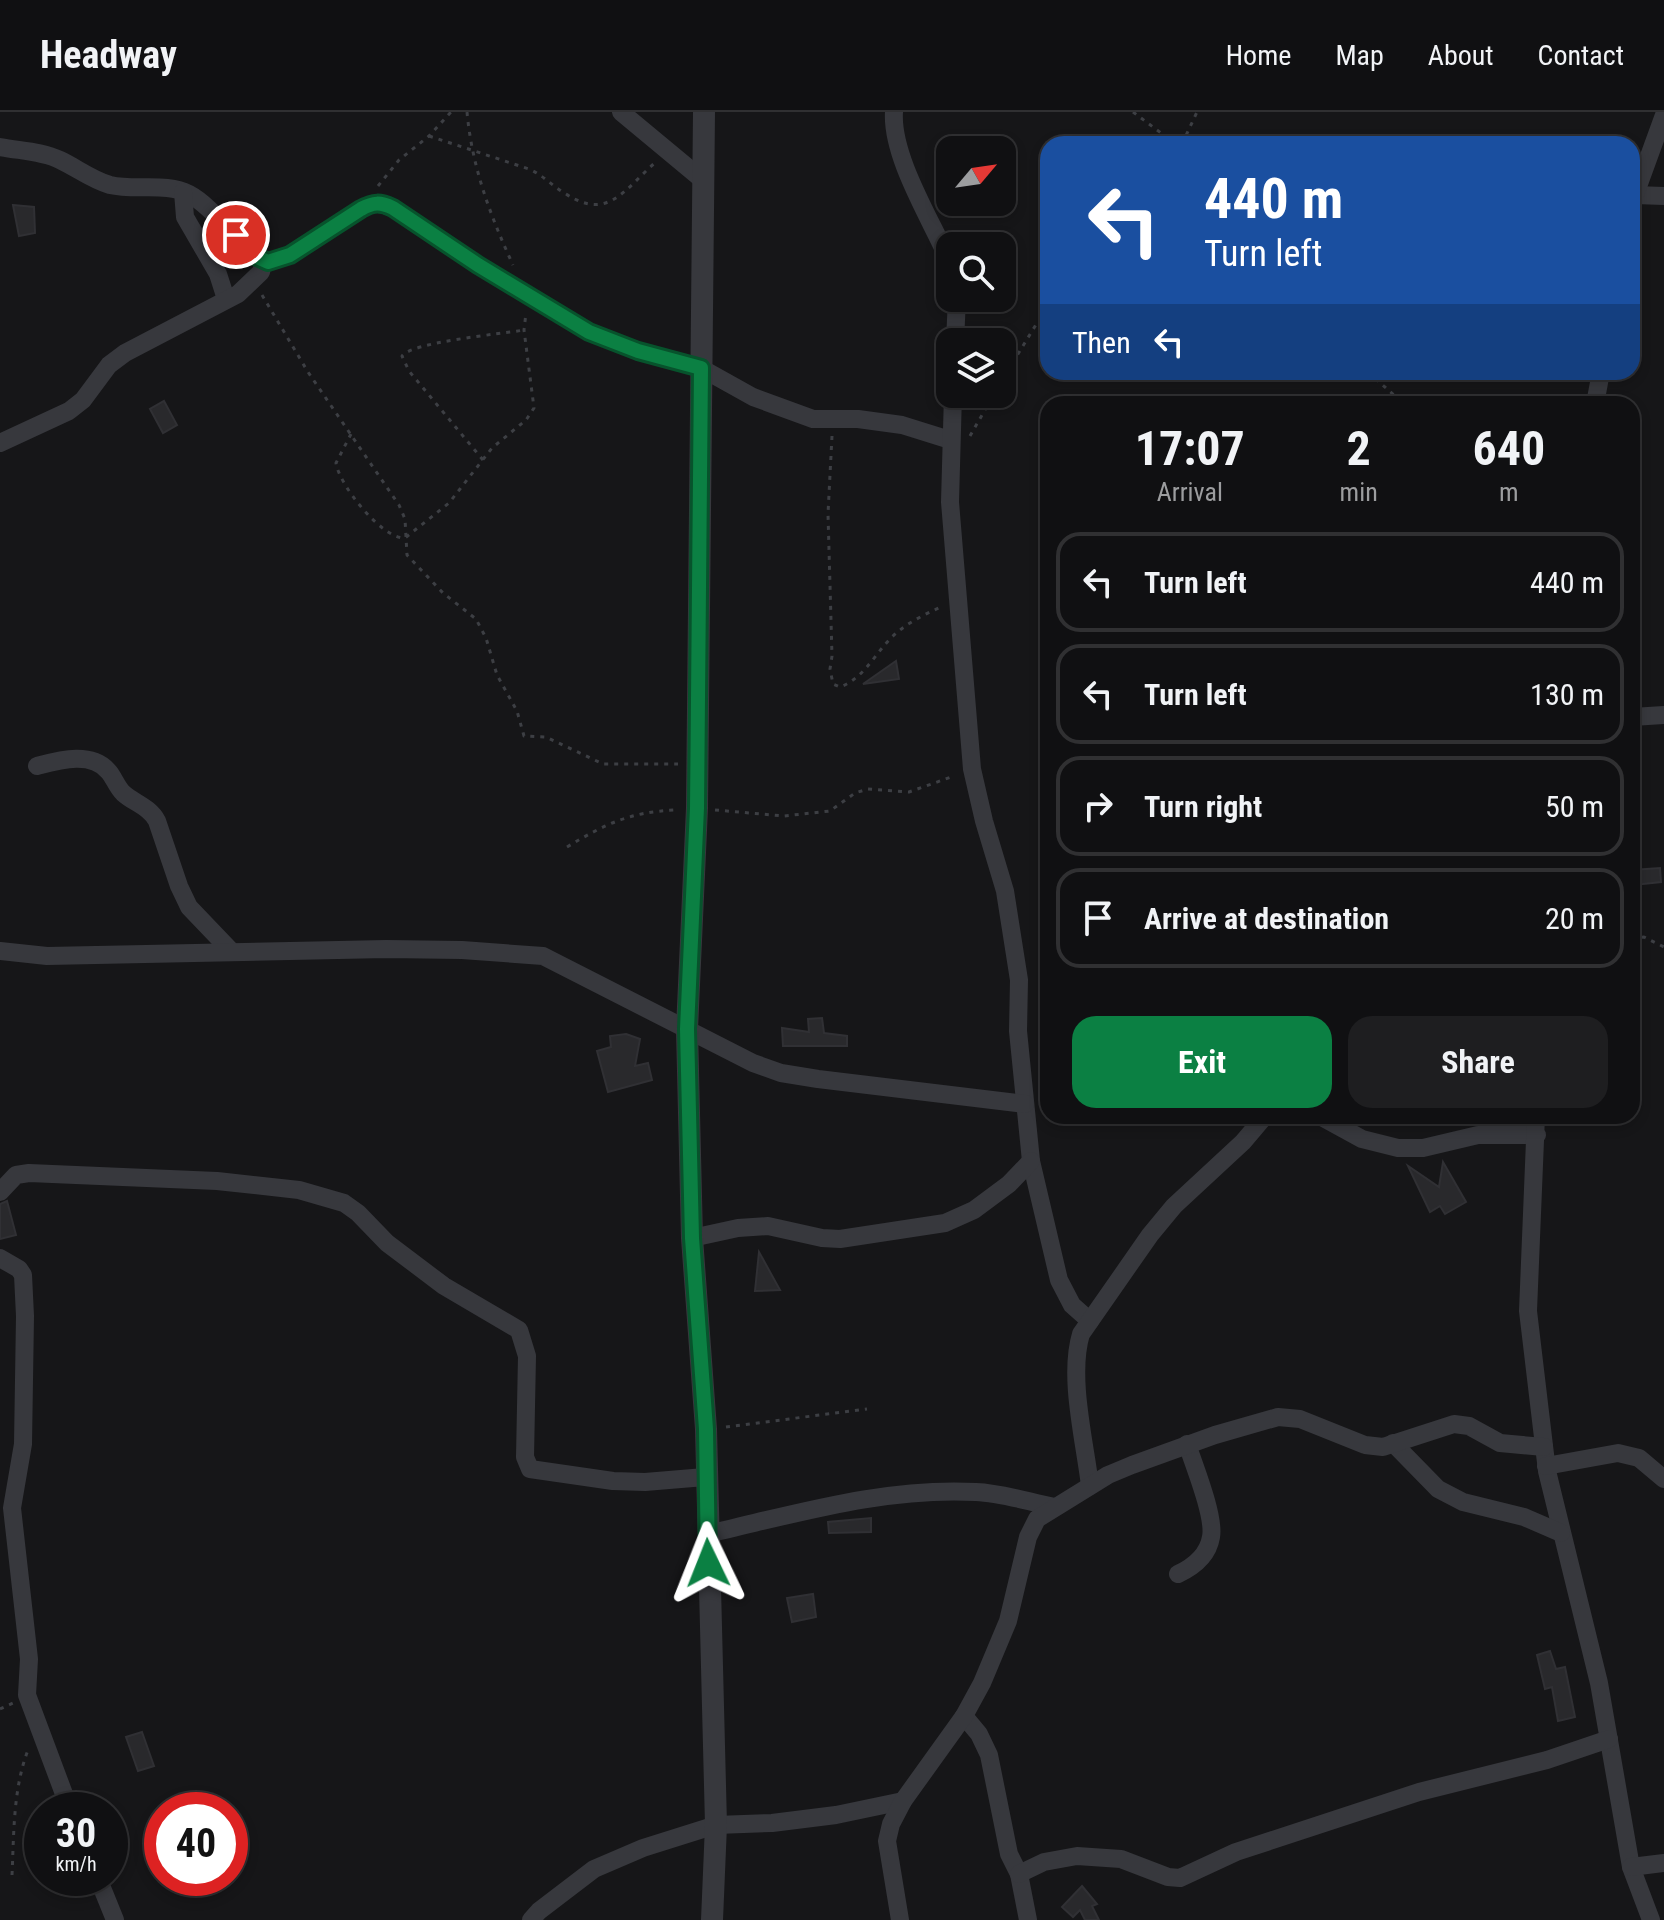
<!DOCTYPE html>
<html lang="en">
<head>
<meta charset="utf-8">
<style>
  :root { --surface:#101012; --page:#1e1e20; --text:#f1f3f6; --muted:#9c9d9f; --line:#303032; --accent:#0b8043 }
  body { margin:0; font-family:"Roboto Condensed",sans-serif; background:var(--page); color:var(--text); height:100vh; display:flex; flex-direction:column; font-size:30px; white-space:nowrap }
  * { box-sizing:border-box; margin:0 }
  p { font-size:26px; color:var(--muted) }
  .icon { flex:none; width:44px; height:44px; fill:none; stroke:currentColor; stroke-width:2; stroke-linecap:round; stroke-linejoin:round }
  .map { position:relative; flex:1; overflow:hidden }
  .sheet { position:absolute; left:1040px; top:284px; width:600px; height:728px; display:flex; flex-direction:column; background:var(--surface); border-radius:24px; box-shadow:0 4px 12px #0003,0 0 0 2px var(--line) }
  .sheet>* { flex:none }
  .top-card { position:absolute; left:1040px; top:24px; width:600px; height:244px; border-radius:24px; box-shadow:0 4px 12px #0003,0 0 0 2px var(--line); background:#1a4fa0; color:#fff; overflow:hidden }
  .needle { width:52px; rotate:61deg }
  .controls { position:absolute; left:936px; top:24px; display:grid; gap:16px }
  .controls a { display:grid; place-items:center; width:80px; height:80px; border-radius:16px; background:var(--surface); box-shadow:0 4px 12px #0003,0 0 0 2px var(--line); font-size:40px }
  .speed { position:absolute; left:24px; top:1680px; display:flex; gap:16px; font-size:40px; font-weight:700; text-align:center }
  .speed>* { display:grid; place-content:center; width:104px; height:104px; border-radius:50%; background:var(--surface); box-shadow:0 4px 12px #0003,0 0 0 2px var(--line); line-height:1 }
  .speed small { font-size:20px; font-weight:400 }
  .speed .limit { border:12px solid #d22; background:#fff; color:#111 }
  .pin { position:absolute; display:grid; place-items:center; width:68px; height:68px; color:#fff; margin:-34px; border:4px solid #fff; border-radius:50%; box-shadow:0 2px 8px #0007 }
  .me { position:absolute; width:88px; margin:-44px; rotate:358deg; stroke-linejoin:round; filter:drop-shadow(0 0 6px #0008) }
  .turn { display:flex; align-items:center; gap:28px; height:168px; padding:0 32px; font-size:36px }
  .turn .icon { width:104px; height:104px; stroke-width:2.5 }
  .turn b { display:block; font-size:56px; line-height:68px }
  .then { display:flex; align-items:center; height:76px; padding:0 32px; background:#0003; gap:16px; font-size:30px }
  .eta { display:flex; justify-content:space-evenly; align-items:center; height:136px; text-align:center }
  .eta b { font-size:48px; font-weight:700; line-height:56px }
  .action { display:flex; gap:16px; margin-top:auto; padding:16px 32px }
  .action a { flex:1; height:92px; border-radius:24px; background:var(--accent); color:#fff; font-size:32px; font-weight:700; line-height:92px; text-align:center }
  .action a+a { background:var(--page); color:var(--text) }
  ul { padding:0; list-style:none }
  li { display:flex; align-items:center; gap:24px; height:100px; margin:0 16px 12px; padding:0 16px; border:4px solid var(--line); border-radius:24px }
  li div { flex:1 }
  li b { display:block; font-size:30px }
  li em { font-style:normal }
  header { display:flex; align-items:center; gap:48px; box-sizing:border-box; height:112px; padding:0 40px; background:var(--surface); border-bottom:2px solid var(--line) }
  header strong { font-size:38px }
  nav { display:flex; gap:44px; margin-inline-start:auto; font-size:28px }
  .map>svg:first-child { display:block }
  .building { fill:#29292c; stroke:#303034; stroke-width:2 }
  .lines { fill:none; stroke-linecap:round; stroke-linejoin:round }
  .path { stroke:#3d3f44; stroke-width:3; stroke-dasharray:4 6; stroke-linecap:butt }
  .minor { stroke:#37383d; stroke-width:18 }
  .tertiary { stroke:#37383d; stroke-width:22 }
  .route-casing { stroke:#07532c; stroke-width:20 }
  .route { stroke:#0b8043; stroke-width:14 }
</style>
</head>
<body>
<header>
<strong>Headway</strong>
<nav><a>Home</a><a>Map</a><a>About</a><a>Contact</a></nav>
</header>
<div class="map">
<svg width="1664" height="1808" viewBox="0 0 1664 1808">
  <rect width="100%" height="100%" fill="#161618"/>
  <g class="building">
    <polygon points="13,93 34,95 35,121 19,124"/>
    <polygon points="164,289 177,313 163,321 150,297"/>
    <polygon points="896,549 899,567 863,572"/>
    <polygon points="1660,756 1661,770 1634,773 1632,758"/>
    <polygon points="822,906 824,921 847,924 847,934 783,934 782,916 809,920 808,907"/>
    <polygon points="626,922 640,927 635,954 648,951 652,968 608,980 597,939 611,935 610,924"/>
    <polygon points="1443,1050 1466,1090 1445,1102 1440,1094 1430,1100 1408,1054 1439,1075"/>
    <polygon points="7,1089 16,1123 0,1127 0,1092"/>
    <polygon points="759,1140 780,1178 755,1179"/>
    <polygon points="871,1406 871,1420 829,1421 828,1410"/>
    <polygon points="813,1482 816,1505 792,1510 787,1486"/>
    <polygon points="1550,1539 1556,1557 1565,1555 1575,1605 1558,1609 1552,1575 1545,1577 1537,1543"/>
    <polygon points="142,1620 154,1654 138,1659 126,1625"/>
    <polygon points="1082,1774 1097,1792 1092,1794 1099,1808 1085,1808 1080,1798 1073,1805 1062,1795"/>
  </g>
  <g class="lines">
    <g class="path">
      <path d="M467,0C472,55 490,103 513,153"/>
      <polyline points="1133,0 1165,24 1170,32"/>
      <path d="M429,24L529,57C543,63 552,74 566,82C609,110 625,76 656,50"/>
      <polyline points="1182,32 1197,0"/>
      <polyline points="378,74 399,48 429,24 451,0"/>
      <polyline points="262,183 308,260 399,393 405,407 407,443 443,481 476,507 486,526 497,563 517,599 524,624 546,625 603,652 678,652"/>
      <polyline points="1368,260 1404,292"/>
      <polyline points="1002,268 1037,211 1048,200"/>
      <path d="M351,322L336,351C339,373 382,427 405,426L449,391L492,336L526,308L534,296L524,218L526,201"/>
      <path d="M832,324L828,402L832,544L830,557L833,572L840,575C864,566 874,543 891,526C905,512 923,503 941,495"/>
      <polyline points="970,324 994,282"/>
      <path d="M483,348L409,259L402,244C412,230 501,222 524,218"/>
      <polyline points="715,698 784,704 830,699 855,681 868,677 909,680 954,664"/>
      <path d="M567,735C605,712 630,700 675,698"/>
      <polyline points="1632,826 1644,825 1664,835"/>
      <polyline points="726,1315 867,1297"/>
      <polyline points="0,1597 13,1591"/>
      <path d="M12,1763C14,1721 13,1677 28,1638"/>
    </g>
    <g class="minor">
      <polyline points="621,0 704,69"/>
      <path d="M894,0C891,45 932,109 950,151"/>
      <path d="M0,35C20,39 41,39 60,48C77,56 92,68 110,73C136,79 166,70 189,82C216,96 247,145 268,150L290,143L361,97C374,90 380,91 393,96L478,153L589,220L638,239L701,256L753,285L813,307H858L902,313L950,328"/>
      <polyline points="183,80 185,105 218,162 226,187"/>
      <polyline points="1635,83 1664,84"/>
      <polyline points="1632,91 1664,3"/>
      <polyline points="955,230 957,186"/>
      <polyline points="953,282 950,390 972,657 984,709 1005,779 1019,868 1018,919 1031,1049 1059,1168 1072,1193 1090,1209"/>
      <polyline points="1595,292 1601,260"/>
      <polyline points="0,331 69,299 83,288 109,253 125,241 238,182 261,160 264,149"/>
      <polyline points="1632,605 1664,603"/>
      <path d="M37,654C60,648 92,639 109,660C114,666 117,675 123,681C134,691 150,695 157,709L179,774L189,795L232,840"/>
      <polyline points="0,839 47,844 386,837 462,838 543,844 753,951 781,961 818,967 1025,992"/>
      <polyline points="1320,1004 1362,1027 1398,1036 1423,1036 1478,1023 1537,1023"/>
      <polyline points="1536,1004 1528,1199 1547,1359 1599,1571 1631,1755 1651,1808"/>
      <polyline points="0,1080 16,1063 29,1061 217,1069 299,1078 344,1091 358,1101 387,1131 444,1174 519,1218 527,1244 525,1345 530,1357 613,1369 645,1370 705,1365"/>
      <polyline points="692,1126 738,1116 768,1114 822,1126 840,1127 945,1111 974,1098 1009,1072 1031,1049"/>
      <polyline points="0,1146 19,1157 23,1163 25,1204 23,1332 12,1396 29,1547 27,1583 70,1698"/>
      <polyline points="1393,1331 1438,1377 1463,1390 1524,1405 1561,1421"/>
      <polyline points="1546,1354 1618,1341 1639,1346 1664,1367"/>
      <path d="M1090,1374C1085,1330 1068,1265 1081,1222L1150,1123L1174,1094L1243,1030L1265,1004"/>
      <path d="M707,1422C796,1402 884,1375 976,1380C1002,1381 1029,1390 1055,1395"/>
      <path d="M1178,1462C1193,1455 1208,1443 1211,1425C1215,1405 1194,1353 1187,1332"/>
      <polyline points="964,1604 979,1622 989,1643 1009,1742 1019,1762 1028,1808"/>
      <polyline points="1631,1755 1664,1751"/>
      <polyline points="1019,1762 1044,1750 1077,1744 1121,1747 1168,1765 1180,1766 1236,1740 1419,1680 1547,1648 1609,1627"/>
      <polyline points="98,1766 115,1808"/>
      <polyline points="531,1808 539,1799 594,1757 643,1736 716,1713 772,1711 836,1703 903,1689"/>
      <polyline points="900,1808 887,1729 891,1712 903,1689 964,1604 982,1571 1008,1509 1028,1425 1037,1407 1108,1363 1132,1353 1215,1323 1278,1305 1300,1307 1365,1333 1383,1335 1454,1312 1469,1314 1500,1331 1544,1335"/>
    </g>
    <polyline class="tertiary" points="704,0 697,696 687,917 692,1126 706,1317 716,1713 712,1808"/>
  </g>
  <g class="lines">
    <g class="route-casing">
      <path id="route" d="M236,123L253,143L268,150L290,143L361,97C374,90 380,90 393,96L478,153L589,220L638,239L701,256L697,696L687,917L692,1126L706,1317L708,1451"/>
    </g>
    <use href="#route" class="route"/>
  </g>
</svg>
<div class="controls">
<a><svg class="needle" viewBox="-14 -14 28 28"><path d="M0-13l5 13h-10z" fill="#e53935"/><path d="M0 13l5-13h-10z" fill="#9c9d9f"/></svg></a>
<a><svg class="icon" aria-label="search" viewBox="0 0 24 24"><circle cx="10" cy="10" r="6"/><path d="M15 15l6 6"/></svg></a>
<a><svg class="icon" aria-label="layers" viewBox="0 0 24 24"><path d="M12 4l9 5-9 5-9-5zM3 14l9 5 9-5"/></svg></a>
</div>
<div class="speed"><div>30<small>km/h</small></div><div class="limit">40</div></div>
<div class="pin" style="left:236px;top:123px;background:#d93025"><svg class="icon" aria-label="arrive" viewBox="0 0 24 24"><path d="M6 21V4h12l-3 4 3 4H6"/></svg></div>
<svg class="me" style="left:708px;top:1451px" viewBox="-20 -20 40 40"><path d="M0-17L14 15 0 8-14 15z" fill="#0b8043" stroke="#fff" stroke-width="4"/></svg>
<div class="top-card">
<div class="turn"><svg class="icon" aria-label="left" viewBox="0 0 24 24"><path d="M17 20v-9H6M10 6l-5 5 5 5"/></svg><div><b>440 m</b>Turn left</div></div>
<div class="then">Then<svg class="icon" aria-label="left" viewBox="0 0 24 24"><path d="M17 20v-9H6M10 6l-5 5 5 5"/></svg></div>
</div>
<section class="sheet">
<div class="eta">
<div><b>17:07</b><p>Arrival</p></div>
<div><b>2</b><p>min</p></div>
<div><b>640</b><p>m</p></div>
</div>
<ul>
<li><svg class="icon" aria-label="left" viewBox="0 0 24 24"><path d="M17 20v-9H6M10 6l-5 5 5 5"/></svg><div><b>Turn left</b></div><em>440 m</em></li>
<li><svg class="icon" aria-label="left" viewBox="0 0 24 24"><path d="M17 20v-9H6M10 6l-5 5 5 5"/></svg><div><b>Turn left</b></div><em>130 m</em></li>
<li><svg class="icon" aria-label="right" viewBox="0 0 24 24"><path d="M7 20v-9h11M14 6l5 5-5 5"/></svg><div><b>Turn right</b></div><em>50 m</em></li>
<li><svg class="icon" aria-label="arrive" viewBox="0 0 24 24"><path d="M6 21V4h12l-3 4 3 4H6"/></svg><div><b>Arrive at destination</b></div><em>20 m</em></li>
</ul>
<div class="action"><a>Exit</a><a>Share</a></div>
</section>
</div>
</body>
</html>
